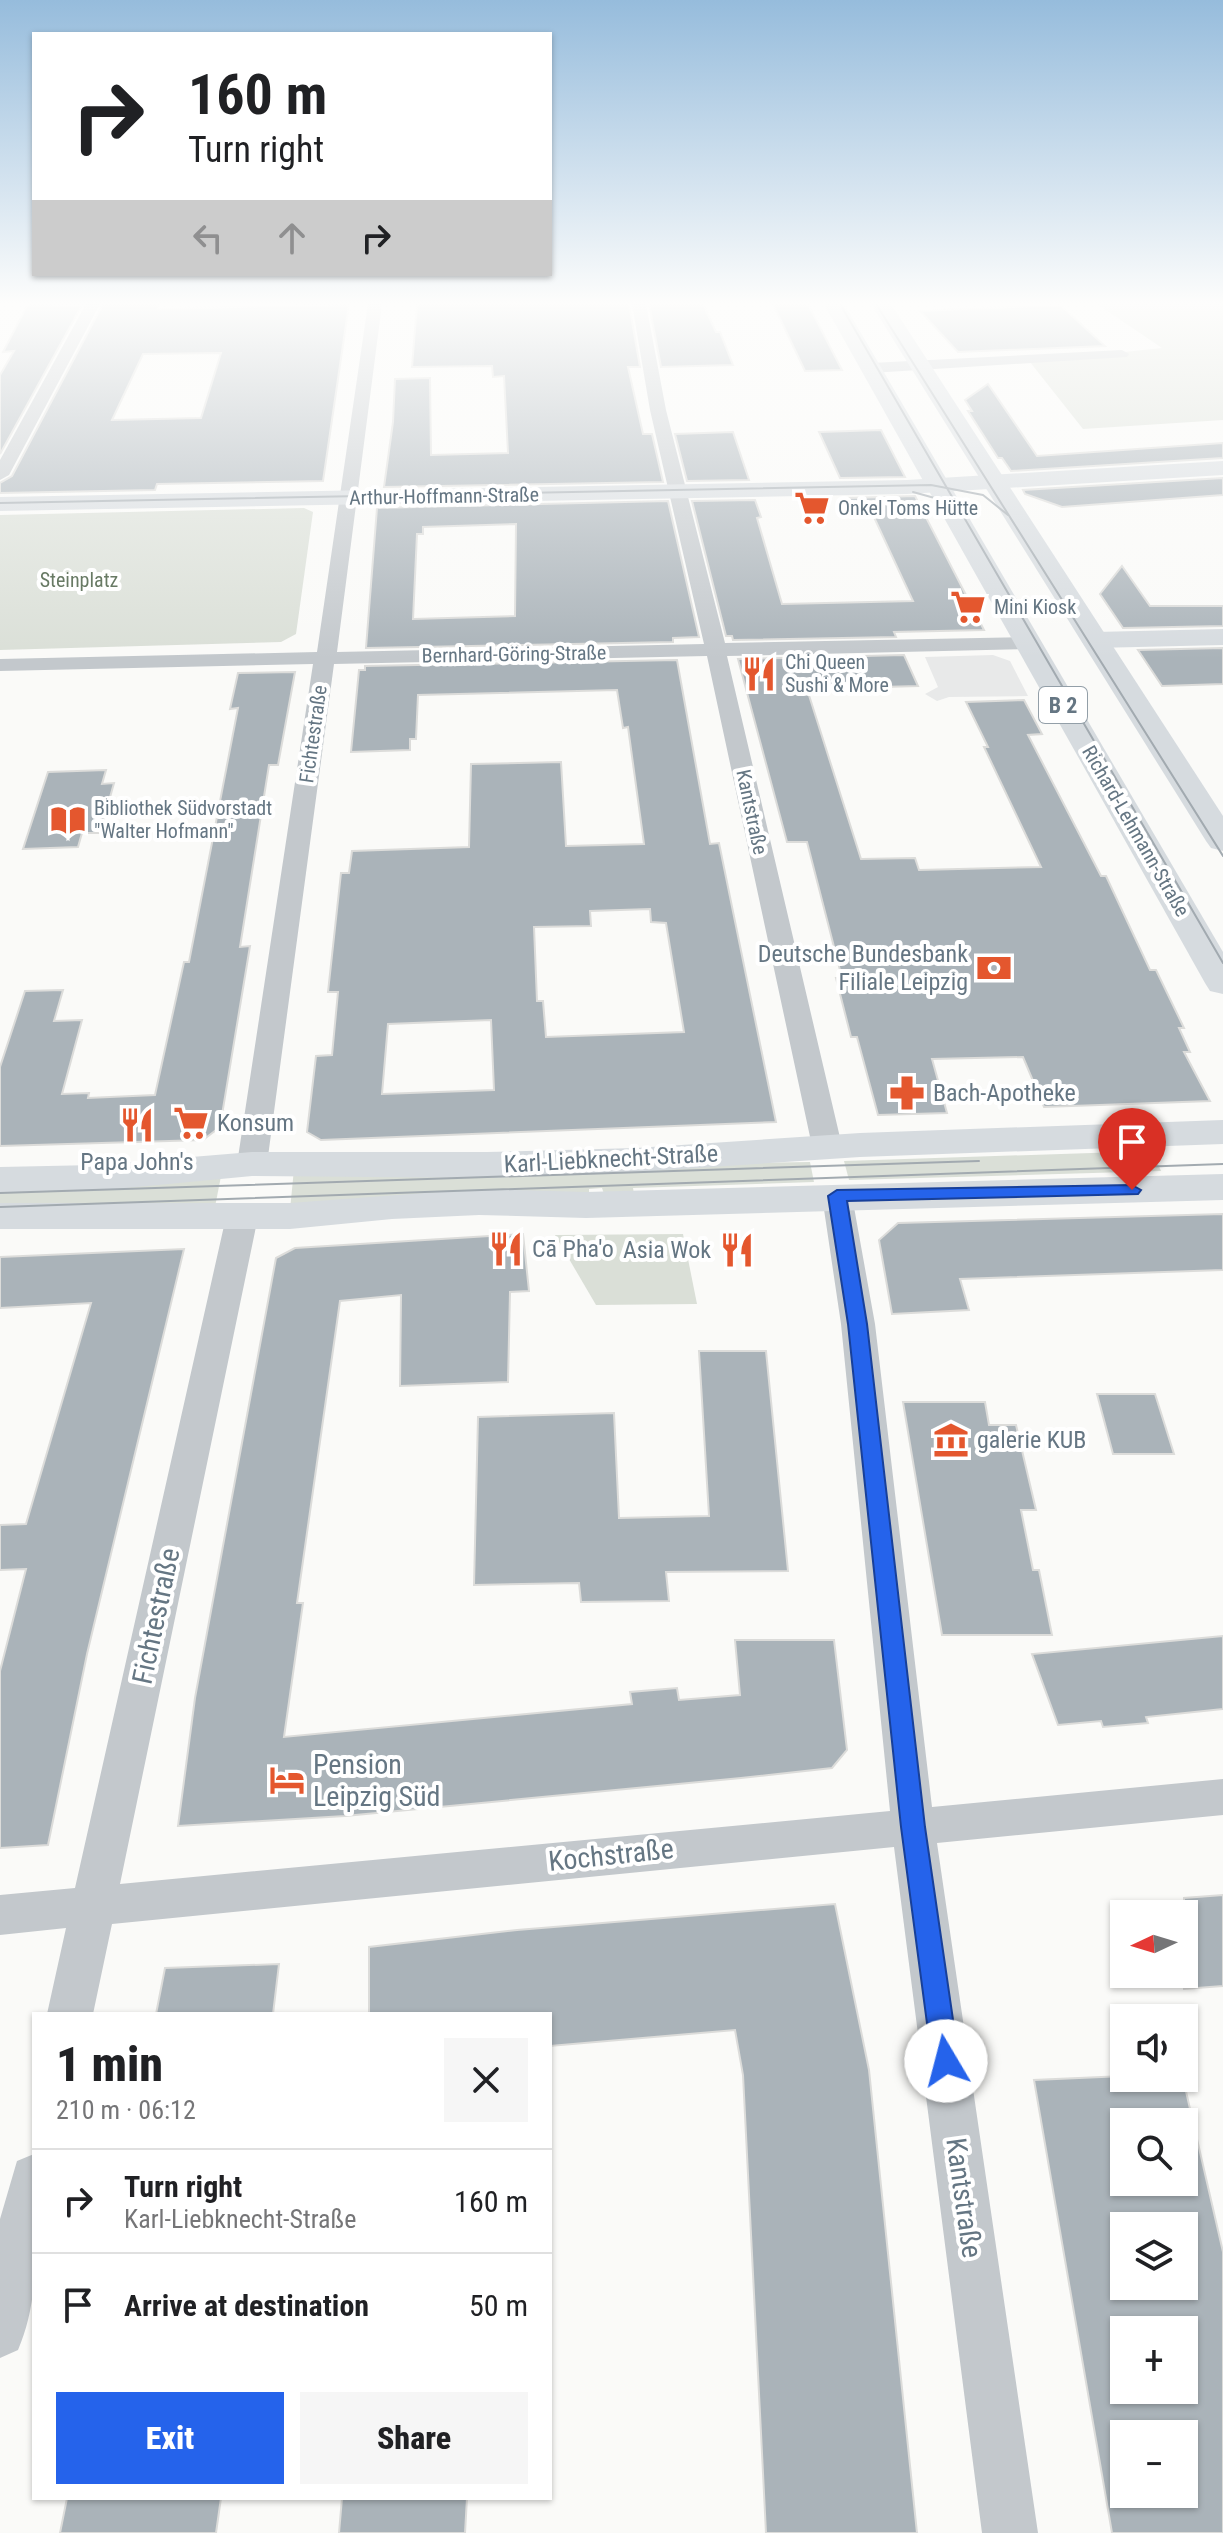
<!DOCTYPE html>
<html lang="en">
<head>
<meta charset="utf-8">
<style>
  :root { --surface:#fff; --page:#f6f6f6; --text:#202124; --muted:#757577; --line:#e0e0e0; --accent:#2563eb }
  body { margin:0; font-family:"Roboto Condensed",sans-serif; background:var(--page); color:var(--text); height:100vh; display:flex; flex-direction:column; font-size:30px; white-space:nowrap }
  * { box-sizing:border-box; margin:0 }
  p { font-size:26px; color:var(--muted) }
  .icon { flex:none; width:44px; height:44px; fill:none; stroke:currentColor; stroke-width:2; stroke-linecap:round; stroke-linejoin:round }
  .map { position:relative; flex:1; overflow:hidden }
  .details { position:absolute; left:32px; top:2012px; width:520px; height:488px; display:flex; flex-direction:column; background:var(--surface); border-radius:0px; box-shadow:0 2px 6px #0004 }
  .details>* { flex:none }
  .top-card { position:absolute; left:32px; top:32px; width:520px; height:244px; border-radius:0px; box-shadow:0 2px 6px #0004; background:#fff; color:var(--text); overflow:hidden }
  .needle { width:52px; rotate:266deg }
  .fabs { position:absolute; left:1110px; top:1900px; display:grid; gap:16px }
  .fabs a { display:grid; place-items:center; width:88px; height:88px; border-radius:0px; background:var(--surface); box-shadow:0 2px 6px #0004; font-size:40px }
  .pin { position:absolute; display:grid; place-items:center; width:68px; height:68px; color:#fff; margin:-82px -34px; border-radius:50% 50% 50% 0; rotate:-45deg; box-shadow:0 0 8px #0007 }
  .pin .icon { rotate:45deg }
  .me { position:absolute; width:88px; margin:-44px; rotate:352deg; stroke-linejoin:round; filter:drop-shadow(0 0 6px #0008) }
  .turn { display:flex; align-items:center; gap:28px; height:168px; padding:0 24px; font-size:36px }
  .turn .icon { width:104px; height:104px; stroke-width:2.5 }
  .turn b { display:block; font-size:56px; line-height:68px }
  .lanes { display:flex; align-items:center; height:76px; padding:0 24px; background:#0003; justify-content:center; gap:40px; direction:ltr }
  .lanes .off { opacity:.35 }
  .round { display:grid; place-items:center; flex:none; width:84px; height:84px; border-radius:0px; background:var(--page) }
  .summary { display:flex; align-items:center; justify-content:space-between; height:136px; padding:0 24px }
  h1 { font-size:48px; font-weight:800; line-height:60px }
  .primary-button { display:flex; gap:16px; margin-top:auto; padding:16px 24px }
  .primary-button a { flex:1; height:92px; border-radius:0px; background:var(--accent); color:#fff; font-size:32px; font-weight:800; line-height:92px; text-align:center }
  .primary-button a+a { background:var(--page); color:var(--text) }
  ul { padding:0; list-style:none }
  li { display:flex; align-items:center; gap:24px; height:104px; padding:0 24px; border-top:2px solid var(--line) }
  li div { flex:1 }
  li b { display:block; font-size:30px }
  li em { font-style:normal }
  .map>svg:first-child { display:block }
  .built { fill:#e8e9e9 }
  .green { fill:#dadfd7 }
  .building { fill:#aab3b9; stroke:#dcdcda; stroke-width:2; fill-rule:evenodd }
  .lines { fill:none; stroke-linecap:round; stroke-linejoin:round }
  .street { fill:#c3c8cc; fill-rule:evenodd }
  .secondary { fill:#d6dbdf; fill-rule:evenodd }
  .primary { fill:#d6dbdf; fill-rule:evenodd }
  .tram { stroke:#a2aab0; stroke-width:2 }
  .route { fill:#2563eb; stroke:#184099; stroke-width:2 }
  .labels { text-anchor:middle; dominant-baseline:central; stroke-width:8; stroke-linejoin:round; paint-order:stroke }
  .far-street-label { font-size:20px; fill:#657683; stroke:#fff }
  .far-poi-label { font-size:20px; fill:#657683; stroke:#fff; text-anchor:start }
  .far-park-label { font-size:20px; fill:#687a64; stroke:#fff }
  .shield { fill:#fff; stroke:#939fa8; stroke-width:2 }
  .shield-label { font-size:22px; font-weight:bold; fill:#657683 }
  .poi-label { font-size:24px; fill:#657683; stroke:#fff; text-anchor:start }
  .street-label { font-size:24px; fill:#657683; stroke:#fff }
  .near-street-label { font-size:28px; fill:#657683; stroke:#fff }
  .near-poi-label { font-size:28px; fill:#657683; stroke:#fff; text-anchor:start }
</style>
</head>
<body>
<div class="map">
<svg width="1223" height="2533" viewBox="0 0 1223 2533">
  <rect width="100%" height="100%" fill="#fafaf8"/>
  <polygon class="built" points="993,655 1010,661 1028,696 949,697 937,701 925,694 938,687 925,657"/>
  <g class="green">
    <polygon points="1097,304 1223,304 1223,420 1083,429 1030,362 1162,348"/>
    <polygon points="304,508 313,512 296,634 281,642 0,650 0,515"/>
    <polygon points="1152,1151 1161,1171 849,1180 844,1161"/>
    <polygon points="810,1162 814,1182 633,1188 634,1194 604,1194 602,1188 589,1189 589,1195 290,1210 294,1169"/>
    <polygon points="222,1171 214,1212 0,1210 0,1188"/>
    <polygon points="683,1234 697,1304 596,1305 555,1235"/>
  </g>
  <g class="building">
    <polygon points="28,304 82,305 0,454 0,375 14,351 3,352"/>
    <path d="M103,304H159L158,309L349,304L323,481L157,484L155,490L0,493V483L12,476ZM221,353L201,418L112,420L143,354Z"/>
    <polygon points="417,304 629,304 640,367 628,367 643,434 652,434 663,482 384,487 393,422 395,379 430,378 431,455 508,453 504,376 493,377 492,366 412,367"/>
    <polygon points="649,304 703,304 716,332 720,332 733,365 661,367"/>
    <polygon points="773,304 808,304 842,370 805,371"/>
    <polygon points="1060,305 1105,346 958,352 920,311"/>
    <polygon points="988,384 1037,456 1223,443 1223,458 1011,471 1002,458 998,458 968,411 972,411 965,400"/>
    <polygon points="881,430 905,477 840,478 819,432"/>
    <polygon points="733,432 749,480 687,481 675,434"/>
    <polygon points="1223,478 1223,495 1062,507 1025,494 1023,490"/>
    <polygon points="915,496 984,630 894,632 896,637 733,640 732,636 726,636 692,501 755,500 761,517 757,518 782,604 913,601 873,515 856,515 849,498"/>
    <path d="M668,501L699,637L673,638V642L366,648L377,508ZM516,524L515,616L413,619L417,534H423V527Z"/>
    <polygon points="1122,566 1150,606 1223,606 1223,626 1123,628 1100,594"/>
    <polygon points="1223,648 1223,684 1162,686 1138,650"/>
    <polygon points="904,655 918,686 807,689 861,859 915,858 919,870 1041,867 984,747 988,747 966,702 1024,700 1042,734 1028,735 1101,876 1106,876 1150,970 1156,970 1184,1028 1179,1028 1190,1052 1184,1052 1210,1101 1044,1107 1023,1057 932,1059 947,1113 878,1115 857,1037 851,1037 836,978 842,978 807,842 787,842 738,659"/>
    <path d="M677,660L710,844L719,843L776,1122L321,1140L307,1132L316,1056L332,1055L338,992H328L341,873H349L352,851L469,847L471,764L561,762L566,846L644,844L628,727L623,728L617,690L418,695L416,739H410V750L351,752L359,670H365V666ZM650,909L651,922L666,923L684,1032L546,1037L543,1001H537L534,927L591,926L590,911ZM491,1020L494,1090L382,1094L388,1024Z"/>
    <polygon points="295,672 278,765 269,765 240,947 250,946 220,1127 203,1140 0,1146 0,1067 25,991 63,990 54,1021 82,1020 62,1094 89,1093 88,1098 155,1095 184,962 189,962 238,708 230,709 238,673"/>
    <polygon points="106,770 102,784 114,783 100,833 82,833 78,847 23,849 48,772"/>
    <polygon points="1223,1214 1223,1270 960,1279 969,1310 892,1314 879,1240 898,1223"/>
    <polygon points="523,1234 529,1291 510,1292 508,1382 400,1386 401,1295 340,1301 297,1603 303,1603 284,1737 632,1704 630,1692 677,1688 679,1700 740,1695 735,1640 834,1640 847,1750 832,1768 741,1778 345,1816 178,1826 195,1698 276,1258 295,1248"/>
    <polygon points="184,1249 87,1654 48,1845 0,1848 0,1671 26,1569 0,1570 0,1525 26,1524 91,1303 0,1308 0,1257"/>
    <polygon points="699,1351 766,1351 788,1571 666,1572 669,1601 581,1602 579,1583 474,1585 478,1417 614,1413 619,1518 709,1516"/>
    <polygon points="1097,1394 1155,1394 1174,1454 1113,1454"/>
    <polygon points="903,1402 985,1402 989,1425 1016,1425 1036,1510 1021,1510 1033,1570 1039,1570 1052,1635 942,1635"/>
    <polygon points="1223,1636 1223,1709 1146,1717 1148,1723 1103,1727 1101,1721 1058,1725 1032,1654"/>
    <polygon points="1223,1895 1223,1986 1184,1989 1184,1898"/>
    <polygon points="835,1904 869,2070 917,2533 766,2533 743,2075 735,2030 550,2046 550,2014 369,2014 369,1947 517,1930"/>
    <polygon points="279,1964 273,2014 156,2014 165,1968"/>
    <path d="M1124,2076L1183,2078L1193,2122H1124V2182H1184V2140L1197,2139L1223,2252V2533H1112L1034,2080ZM1124,2226H1184V2292L1124,2293ZM1124,2330H1184V2390H1124ZM1124,2434H1184V2494H1124Z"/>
    <polygon points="67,2498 221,2498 216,2533 60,2533"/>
    <polygon points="342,2498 467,2498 465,2533 339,2533"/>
  </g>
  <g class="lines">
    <g class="street">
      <polygon points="86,304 100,304 9,475 0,480 0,460"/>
      <polygon points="368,304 382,304 337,652 704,644 650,410 632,304 646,304 666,410 725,643 1028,637 1038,643 1028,649 727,656 842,1146 838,1152 827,1155 816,1152 812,1146 707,656 334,664 267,1164 263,1170 252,1173 241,1170 237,1164 313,664 0,671 0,659 317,652"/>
      <polygon points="1122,350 1129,354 1127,357 871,373 863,368 871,363"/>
      <polygon points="837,1187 848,1189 852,1196 875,1324 932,1807 1223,1779 1223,1815 937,1843 1038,2533 982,2533 894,1847 112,1924 93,2014 47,2014 66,1928 0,1935 0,1895 75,1888 226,1217 231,1210 242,1207 253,1210 258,1217 120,1884 890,1811 841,1324 822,1196 826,1189"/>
      <path d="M34,2154C34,2218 44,2290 18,2350L0,2358V2219L17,2161Z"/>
    </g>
    <g class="secondary">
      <polygon points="1223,461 1223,475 907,494 0,511 0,497 907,480"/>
      <polygon points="1223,629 1223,645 1095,648 1085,646 1081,640 1085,634 1095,632"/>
      <polygon points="1223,1120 1223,1144 860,1157 636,1172 487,1178 252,1176 95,1191 0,1193 0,1167 95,1165 252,1152 487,1152 636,1148 860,1133"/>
      <polygon points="1223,1174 1223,1200 586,1218 479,1215 392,1219 290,1229 0,1229 0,1203 290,1203 479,1189 586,1192"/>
    </g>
    <g class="primary">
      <polygon points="824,304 844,304 1223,952 1223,994 1210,991 1205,983"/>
      <polygon points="871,304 891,304 1223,816 1223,851 1211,848 1206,841"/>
    </g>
    <g class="tram">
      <polyline points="840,304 1223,963"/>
      <polyline points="876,304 1223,856"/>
      <polyline points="913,492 949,502 963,515"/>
      <polyline points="0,503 931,485 983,495 1008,515"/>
      <polyline points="0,1193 979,1161"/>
      <polyline points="0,1207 1223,1164"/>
    </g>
  </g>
  <linearGradient id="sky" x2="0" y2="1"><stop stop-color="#96bcdc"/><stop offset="0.46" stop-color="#fdfdfc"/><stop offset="1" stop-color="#fdfdfc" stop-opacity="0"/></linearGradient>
  <rect width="1223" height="659" fill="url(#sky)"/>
  <polygon class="route" points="1132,1185 1141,1190 1138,1194 847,1201 867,1324 925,1827 959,2061 955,2070 946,2074 936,2070 932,2061 901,1827 848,1324 828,1196 837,1190"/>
  <defs>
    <g id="supermarket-bare" transform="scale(2.76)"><path d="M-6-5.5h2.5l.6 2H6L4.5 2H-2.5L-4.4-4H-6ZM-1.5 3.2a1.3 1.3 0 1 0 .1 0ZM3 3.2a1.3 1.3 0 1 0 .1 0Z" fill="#e4572e" stroke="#fff" stroke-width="2.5" paint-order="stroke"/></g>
    <g id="restaurant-bare" transform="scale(2.76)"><path d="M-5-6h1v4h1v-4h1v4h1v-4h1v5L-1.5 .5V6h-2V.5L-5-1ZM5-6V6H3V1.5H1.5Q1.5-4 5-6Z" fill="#e4572e" stroke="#fff" stroke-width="2.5" paint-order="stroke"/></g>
    <g id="library-bare" transform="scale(2.76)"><path d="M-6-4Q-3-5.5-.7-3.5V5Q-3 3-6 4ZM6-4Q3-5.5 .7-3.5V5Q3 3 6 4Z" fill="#e4572e" stroke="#fff" stroke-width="2.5" paint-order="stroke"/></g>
    <g id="bank-bare" transform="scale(2.76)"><path d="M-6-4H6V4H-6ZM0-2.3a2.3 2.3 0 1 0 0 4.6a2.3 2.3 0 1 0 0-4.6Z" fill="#e4572e" stroke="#fff" stroke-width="2.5" paint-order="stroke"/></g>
    <g id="pharmacy-bare" transform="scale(2.76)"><path d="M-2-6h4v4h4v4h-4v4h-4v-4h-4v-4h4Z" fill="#e4572e" stroke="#fff" stroke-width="2.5" paint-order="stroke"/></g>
    <g id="museum-bare" transform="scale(2.76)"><path d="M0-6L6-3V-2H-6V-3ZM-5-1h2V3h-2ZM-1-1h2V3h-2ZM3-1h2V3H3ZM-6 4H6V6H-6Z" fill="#e4572e" stroke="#fff" stroke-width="2.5" paint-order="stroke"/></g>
    <g id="hotel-bare" transform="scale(2.76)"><path d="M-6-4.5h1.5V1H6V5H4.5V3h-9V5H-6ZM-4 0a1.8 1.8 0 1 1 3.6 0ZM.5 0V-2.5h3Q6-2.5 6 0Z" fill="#e4572e" stroke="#fff" stroke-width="2.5" paint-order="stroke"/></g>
  </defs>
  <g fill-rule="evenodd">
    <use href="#supermarket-bare" x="812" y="508"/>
    <use href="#supermarket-bare" x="968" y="607"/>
    <use href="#restaurant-bare" x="759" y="674"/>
    <use href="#library-bare" x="68" y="820"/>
    <use href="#bank-bare" x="994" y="968"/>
    <use href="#pharmacy-bare" x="907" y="1093"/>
    <use href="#supermarket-bare" x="191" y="1123"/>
    <use href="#restaurant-bare" x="137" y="1125"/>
    <use href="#restaurant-bare" x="506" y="1249"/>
    <use href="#restaurant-bare" x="737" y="1250"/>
    <use href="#museum-bare" x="951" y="1440"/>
    <use href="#hotel-bare" x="287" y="1780"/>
  </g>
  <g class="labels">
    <g class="far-street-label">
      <text transform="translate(444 496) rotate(-1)">Arthur-Hoffmann-Straße</text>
      <text transform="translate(514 654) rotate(-1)">Bernhard-Göring-Straße</text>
      <text transform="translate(313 734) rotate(-82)">Fichtestraße</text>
      <text transform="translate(752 812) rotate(78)">Kantstraße</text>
      <text transform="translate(1136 831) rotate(60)">Richard-Lehmann-Straße</text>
    </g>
    <g class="far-poi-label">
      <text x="838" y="508">Onkel Toms Hütte</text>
      <text x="994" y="607">Mini Kiosk</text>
      <text x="785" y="662">Chi Queen<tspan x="785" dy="23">Sushi &amp; More</tspan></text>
      <text x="94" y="808">Bibliothek Südvorstadt<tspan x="94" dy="23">"Walter Hofmann"</tspan></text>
    </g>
    <g class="far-park-label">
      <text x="79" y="580">Steinplatz</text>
    </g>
    <rect class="shield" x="1039" y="687" width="48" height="36" rx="6"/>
    <g class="shield-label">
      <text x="1063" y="705">B 2</text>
    </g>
    <g class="poi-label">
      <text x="968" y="954" text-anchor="end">Deutsche Bundesbank<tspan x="968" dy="28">Filiale Leipzig</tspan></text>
      <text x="933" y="1093">Bach-Apotheke</text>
      <text x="217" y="1123">Konsum</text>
      <text x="137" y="1162" text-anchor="middle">Papa John's</text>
      <text x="532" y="1249">Cā Pha'o</text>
      <text x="711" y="1250" text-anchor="end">Asia Wok</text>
      <text x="977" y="1440">galerie KUB</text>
    </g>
    <g class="street-label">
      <text transform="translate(611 1159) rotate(-3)">Karl-Liebknecht-Straße</text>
    </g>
    <g class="near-street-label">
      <text transform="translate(156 1616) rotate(-78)">Fichtestraße</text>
      <text transform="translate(611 1855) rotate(-6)">Kochstraße</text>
      <text transform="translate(964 2198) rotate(82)">Kantstraße</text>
    </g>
    <g class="near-poi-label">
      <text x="313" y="1764">Pension<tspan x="313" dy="32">Leipzig Süd</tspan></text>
    </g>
  </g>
</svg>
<div class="fabs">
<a><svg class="needle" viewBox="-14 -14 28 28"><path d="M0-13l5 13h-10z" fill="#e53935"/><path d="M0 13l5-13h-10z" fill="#757577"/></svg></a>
<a><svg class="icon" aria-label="sound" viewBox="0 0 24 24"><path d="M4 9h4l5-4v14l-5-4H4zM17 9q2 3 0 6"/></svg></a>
<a><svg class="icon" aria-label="search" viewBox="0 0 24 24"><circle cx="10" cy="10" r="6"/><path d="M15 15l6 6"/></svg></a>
<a><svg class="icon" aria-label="layers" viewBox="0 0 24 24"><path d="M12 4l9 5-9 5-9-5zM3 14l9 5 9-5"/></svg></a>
<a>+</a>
<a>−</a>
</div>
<div class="pin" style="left:1132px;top:1190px;background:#d93025"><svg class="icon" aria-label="arrive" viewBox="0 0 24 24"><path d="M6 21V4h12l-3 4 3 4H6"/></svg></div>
<svg class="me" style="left:946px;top:2061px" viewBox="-20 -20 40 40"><circle r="19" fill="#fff"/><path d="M0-13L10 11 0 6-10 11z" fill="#2563eb"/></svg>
<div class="top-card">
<div class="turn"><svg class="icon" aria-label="right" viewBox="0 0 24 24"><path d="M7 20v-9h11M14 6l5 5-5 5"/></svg><div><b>160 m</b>Turn right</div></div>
<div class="lanes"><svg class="icon off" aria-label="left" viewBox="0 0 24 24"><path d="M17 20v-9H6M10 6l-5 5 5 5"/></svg><svg class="icon off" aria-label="ahead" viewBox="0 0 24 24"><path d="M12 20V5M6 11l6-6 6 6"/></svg><svg class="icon" aria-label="right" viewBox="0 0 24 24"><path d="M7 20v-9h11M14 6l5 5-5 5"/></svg></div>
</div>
<section class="details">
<div class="summary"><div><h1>1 min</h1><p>210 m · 06:12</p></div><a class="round"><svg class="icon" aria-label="close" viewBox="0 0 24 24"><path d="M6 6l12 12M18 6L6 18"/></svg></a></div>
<ul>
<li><svg class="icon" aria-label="right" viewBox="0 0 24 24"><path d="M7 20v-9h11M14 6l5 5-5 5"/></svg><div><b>Turn right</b><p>Karl-Liebknecht-Straße</p></div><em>160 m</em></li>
<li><svg class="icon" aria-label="arrive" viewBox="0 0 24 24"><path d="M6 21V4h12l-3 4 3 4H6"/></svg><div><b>Arrive at destination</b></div><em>50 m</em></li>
</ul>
<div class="primary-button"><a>Exit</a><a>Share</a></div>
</section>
</div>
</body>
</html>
